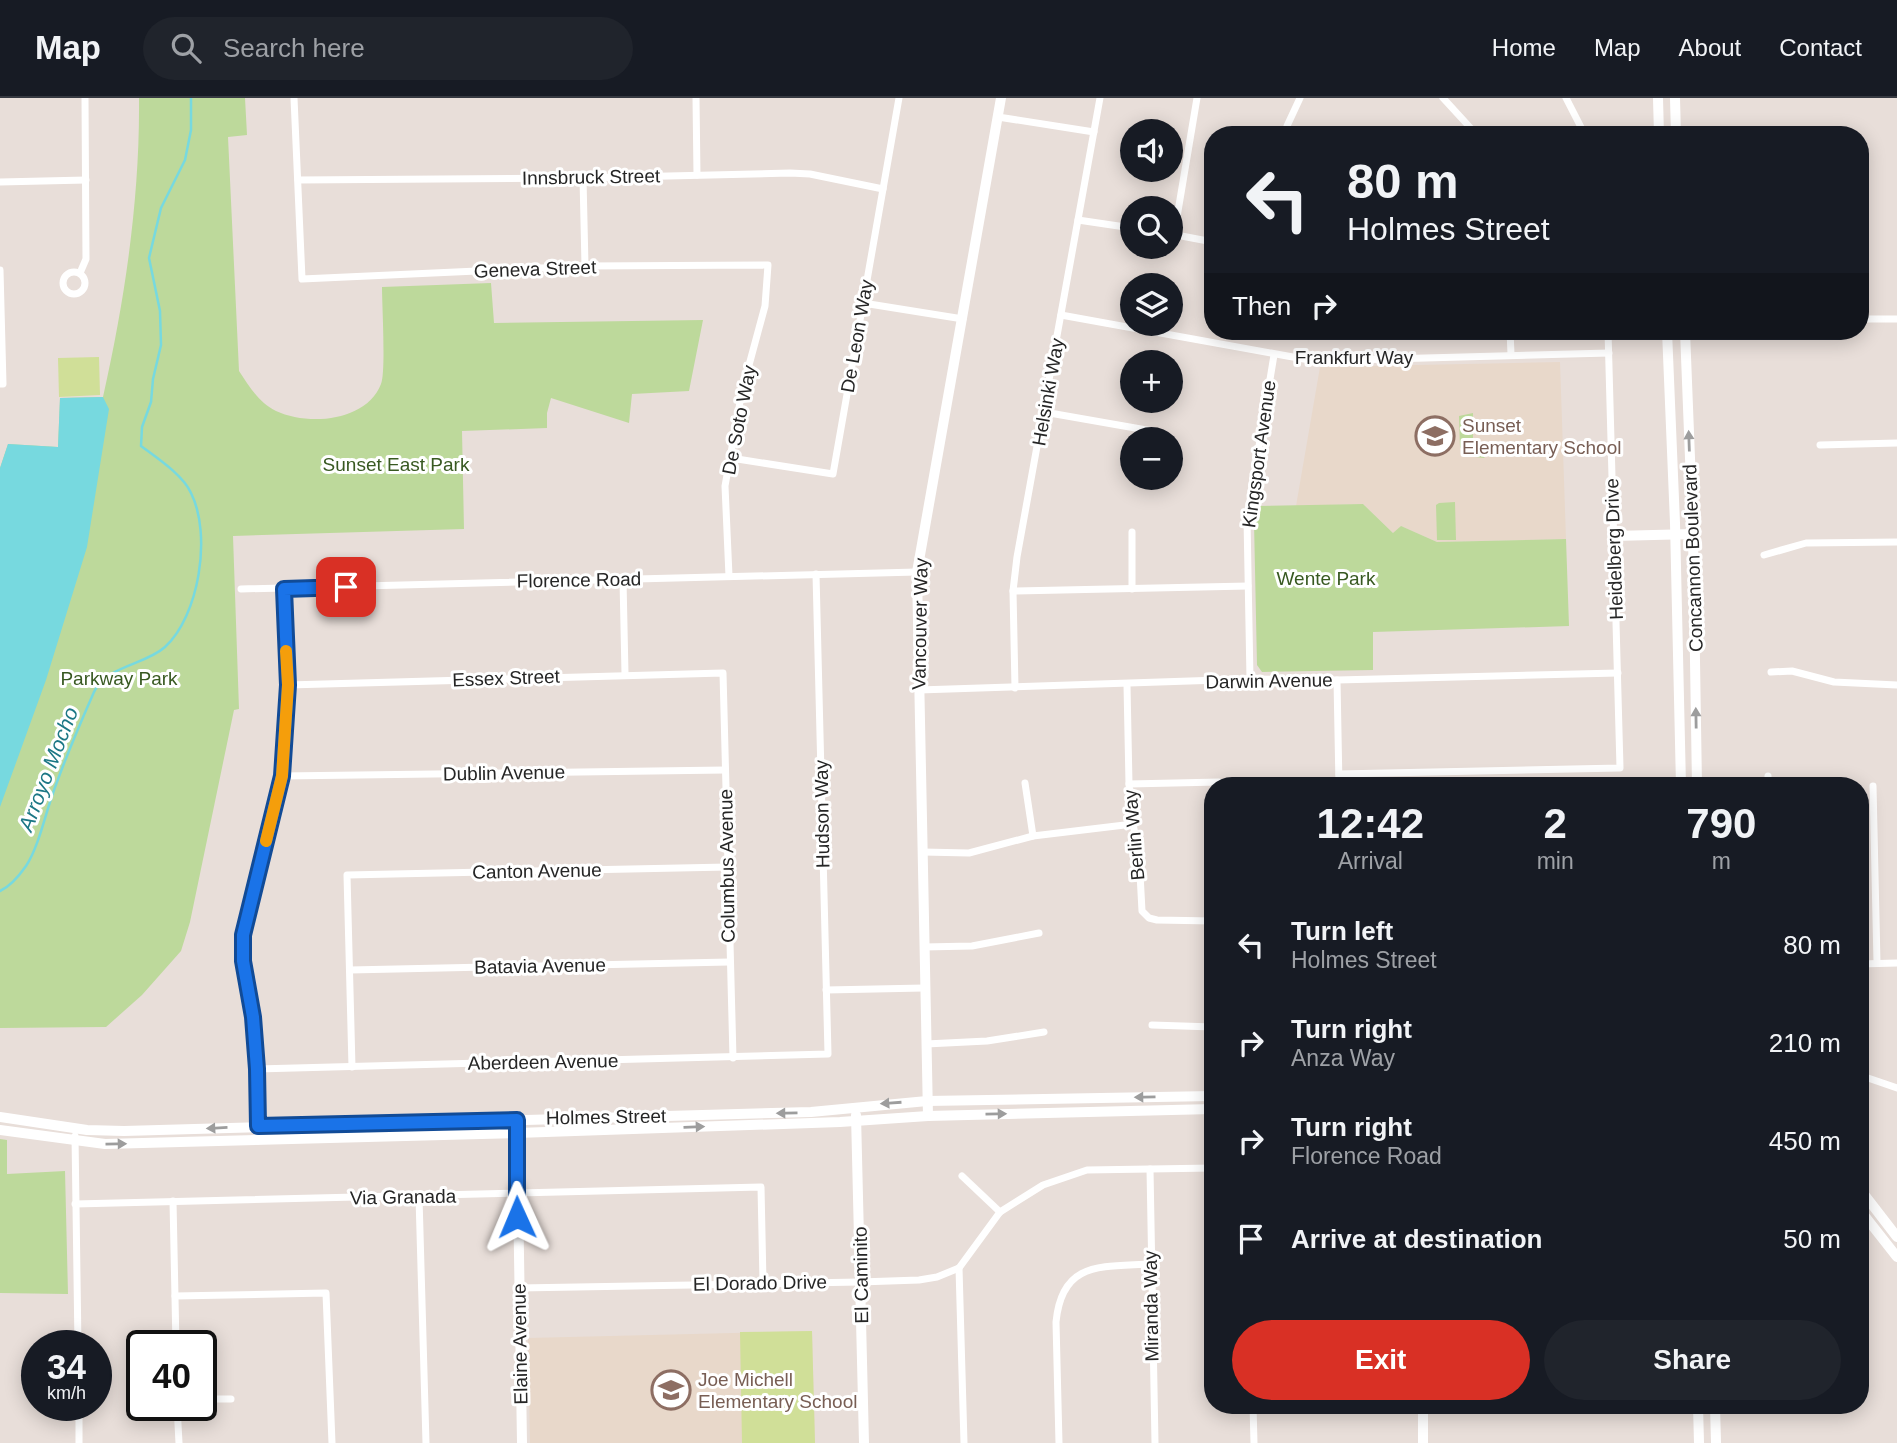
<!DOCTYPE html>
<html lang="en">
<head>
<meta charset="utf-8">
<style>
  :root { --surface:#171b24; --page:#20242c; --text:#f1f3f6; --muted:#9ea1a6; --line:#363941; --accent:#d93025 }
  body { margin:0; font-family:Arial,sans-serif; background:var(--page); color:var(--text); height:100vh; display:flex; flex-direction:column; font-size:26px; white-space:nowrap }
  * { box-sizing:border-box; margin:0 }
  p { font-size:23px; color:var(--muted) }
  .icon { flex:none; width:38px; height:38px; fill:none; stroke:currentColor; stroke-width:2; stroke-linecap:round; stroke-linejoin:round }
  .map { position:relative; flex:1; overflow:hidden }
  .sheet { position:absolute; left:1204px; top:679px; width:665px; height:637px; display:flex; flex-direction:column; background:var(--surface); border-radius:28px; box-shadow:0 4px 18px #0003 }
  .sheet>* { flex:none }
  .top-card { position:absolute; left:1204px; top:28px; width:665px; height:214px; border-radius:28px; box-shadow:0 4px 18px #0003; background:#171b24; color:var(--text); overflow:hidden }
  .controls { position:absolute; left:1120px; top:21px; display:grid; gap:14px }
  .controls a { display:grid; place-items:center; width:63px; height:63px; border-radius:50%; background:var(--surface); box-shadow:0 4px 18px #0003; font-size:35px }
  .speed { position:absolute; left:21px; top:1232px; display:flex; gap:14px; font-size:35px; font-weight:700; text-align:center }
  .speed>* { display:grid; place-content:center; width:91px; height:91px; border-radius:50%; background:var(--surface); box-shadow:0 4px 18px #0003; line-height:1 }
  .speed small { font-size:18px; font-weight:400 }
  .speed .limit { border:4px solid #111; border-radius:10px; background:#fff; color:#111 }
  .pin { position:absolute; display:grid; place-items:center; width:60px; height:60px; color:#fff; margin:-30px; border-radius:14px; box-shadow:0 4px 10px #0006 }
  .me { position:absolute; width:77px; margin:-38px; rotate:359deg; stroke-linejoin:round; filter:drop-shadow(0 0 5px #0008) }
  .turn { display:flex; align-items:center; gap:24px; height:147px; padding:0 28px; font-size:32px }
  .turn .icon { width:91px; height:91px; stroke-width:2.5 }
  .turn b { display:block; font-size:49px; line-height:60px }
  .then { display:flex; align-items:center; height:66px; padding:0 28px; background:#0003; gap:14px; font-size:26px }
  .eta { display:flex; justify-content:space-evenly; align-items:center; height:119px; text-align:center }
  .eta b { font-size:42px; font-weight:700; line-height:49px }
  .primary-button { display:flex; gap:14px; margin-top:auto; padding:14px 28px }
  .primary-button a { flex:1; height:80px; border-radius:42px; background:var(--accent); color:#fff; font-size:28px; font-weight:700; line-height:80px; text-align:center }
  .primary-button a+a { background:var(--page); color:var(--text) }
  ul { padding:0; list-style:none }
  li { display:flex; align-items:center; gap:21px; height:98px; padding:0 28px }
  li div { flex:1 }
  li b { display:block; font-size:26px }
  li em { font-style:normal }
  header { display:flex; align-items:center; gap:42px; box-sizing:border-box; height:98px; padding:0 35px; background:var(--surface); border-bottom:2px solid var(--line) }
  header strong { font-size:33px }
  nav { display:flex; gap:38px; margin-inline-start:auto; font-size:24px }
  .search { width:490px; height:63px; background:var(--page); display:flex; align-items:center; gap:18px; box-sizing:border-box; padding:0 24px; border-radius:38px; color:var(--muted); font-size:26px }
  .map>svg:first-child { display:block }
  .education { fill:#e8d8ca }
  .green { fill:#bdd99b }
  .pitch { fill:#d0df98 }
  .water { fill:#77d9df }
  .lines { fill:none; stroke-linecap:round; stroke-linejoin:round }
  .stream { stroke:#77d9df; stroke-width:2.5 }
  .street { stroke:#fff; stroke-width:7 }
  .secondary { stroke:#fff; stroke-width:10 }
  .oneway { fill:#9d9d9d }
  .route-casing { stroke:#114b97; stroke-width:18 }
  .route { stroke:#1a73e8; stroke-width:12 }
  .slow { stroke:#f59e0b; stroke-width:12 }
  .labels { text-anchor:middle; dominant-baseline:central; stroke-width:6; stroke-linejoin:round; paint-order:stroke }
  .street-label { font-size:19px; fill:#262626; stroke:#fff }
  .education-label { font-size:19px; fill:#785e54; stroke:#fff; text-anchor:start }
  .park-label { font-size:19px; fill:#385921; stroke:#fff }
  .water-label { font-size:21px; font-style:italic; fill:#1c7785; stroke:#fff }
</style>
</head>
<body>
<header>
<strong>Map</strong>
<div class="search"><svg class="icon" aria-label="search" viewBox="0 0 24 24"><circle cx="10" cy="10" r="6"/><path d="M15 15l6 6"/></svg>Search here</div>
<nav><a>Home</a><a>Map</a><a>About</a><a>Contact</a></nav>
</header>
<div class="map">
<svg width="1897" height="1345" viewBox="0 0 1897 1345">
  <rect width="100%" height="100%" fill="#e8ded9"/>
  <g class="education">
    <polygon points="1560,264 1566,441 1437,444 1403,429 1394,436 1363,406 1296,408 1320,269"/>
    <polygon points="812,1233 815,1345 530,1345 528,1240"/>
  </g>
  <g class="green">
    <path d="M139,0H245L247,37L228,39L239,273C249,288 259,305 276,313C308,328 366,324 381,286C386,273 382,208 382,189L491,185L494,225L703,222L689,293L632,296L629,325L551,300L547,315V330L462,333L464,431L233,438L239,611L234,612L190,824L181,853L142,897L106,929L0,930V370L8,346L58,349L60,300L103,299C125,201 140,100 139,0Z"/>
    <polygon points="1473,315 1473,349 1488,348 1491,352 1484,360 1467,358 1460,349 1459,318"/>
    <polygon points="1455,404 1456,442 1437,442 1436,407 1439,405"/>
    <polygon points="1363,406 1393,435 1401,428 1437,444 1566,441 1569,528 1373,534 1373,572 1262,574 1257,567 1254,424 1257,408"/>
    <polygon points="0,1041 7,1042 7,1076 65,1073 68,1196 0,1195"/>
  </g>
  <g class="pitch">
    <polygon points="99,259 100,297 59,299 58,260"/>
    <polygon points="812,1233 815,1345 742,1345 740,1234"/>
  </g>
  <polygon class="water" points="103,299 109,311 87,449 46,582 0,709 0,370 8,346 58,349 60,300"/>
  <g class="lines">
    <path class="stream" d="M0,793C11,788 19,778 26,768C38,750 45,718 52,698C64,663 79,628 94,594C106,568 145,567 165,549C199,518 212,437 191,395C183,377 157,360 141,348L142,329L151,304L153,281L161,247L160,213L149,160L161,110L185,62L191,32V0"/>
    <g class="street">
      <polyline points="294,0 302,181 585,168 768,167 765,208 742,293 725,388 729,478"/>
      <polyline points="696,0 697,77"/>
      <polyline points="1443,0 1477,37"/>
      <polyline points="1566,0 1585,37"/>
      <polyline points="998,19 1094,34"/>
      <polyline points="1285,37 1287,28 1300,0"/>
      <polyline points="583,80 585,168"/>
      <polyline points="298,82 583,80 790,75 810,76 883,91"/>
      <polyline points="0,84 86,82"/>
      <polyline points="1078,122 1132,130"/>
      <polyline points="1171,136 1213,144"/>
      <polyline points="1174,137 1197,0"/>
      <polyline points="0,172 3,286 0,286"/>
      <circle cx="74" cy="185" r="11"/>
      <polyline points="80,175 86,161 85,0"/>
      <polyline points="863,205 963,221"/>
      <polyline points="1061,217 1315,263 1609,255"/>
      <polyline points="1860,221 1897,221"/>
      <polyline points="1510,233 1511,256"/>
      <polyline points="1044,314 1158,334"/>
      <polyline points="1820,347 1897,345"/>
      <polyline points="731,360 833,376 899,0"/>
      <polyline points="1132,434 1132,491"/>
      <polyline points="1764,457 1806,445 1897,444"/>
      <polyline points="623,482 625,576"/>
      <polyline points="241,491 917,474"/>
      <polyline points="1013,493 1248,488"/>
      <polyline points="1771,574 1792,573 1834,584 1897,587"/>
      <polyline points="1250,581 1247,421 1274,257"/>
      <polyline points="1337,582 1339,688"/>
      <polyline points="288,587 723,575 733,960"/>
      <polyline points="1127,587 1129,686 1133,726 1139,757 1142,813 1149,820 1157,822 1213,823"/>
      <polyline points="1015,590 1013,493 1017,459 1100,0"/>
      <polyline points="919,592 1250,581 1337,582 1618,575"/>
      <polyline points="1339,676 1620,670 1608,233"/>
      <polyline points="282,678 725,672"/>
      <polyline points="1768,678 1768,688"/>
      <polyline points="1025,685 1033,738"/>
      <polyline points="1129,686 1219,684 1231,688"/>
      <polyline points="1873,688 1877,865"/>
      <polyline points="923,754 969,755 1033,738 1133,726"/>
      <polyline points="924,849 972,848 1039,835"/>
      <polyline points="1860,866 1897,865"/>
      <polyline points="350,872 729,864"/>
      <polyline points="826,892 924,890"/>
      <polyline points="1152,927 1213,929"/>
      <polyline points="926,946 987,943 1044,934"/>
      <polyline points="352,969 347,777 728,769"/>
      <polyline points="257,971 828,956 816,476"/>
      <polyline points="1868,980 1897,990"/>
      <polyline points="75,1038 78,1248"/>
      <path d="M258,1043C257,1003 257,963 253,923C250,893 243,867 243,837L282,678L288,587L284,491"/>
      <polyline points="1150,1071 1155,1345"/>
      <polyline points="962,1078 1000,1114"/>
      <polyline points="419,1099 426,1345"/>
      <polyline points="173,1103 176,1248"/>
      <polyline points="75,1106 761,1089 763,1184"/>
      <polyline points="959,1170 964,1345"/>
      <polyline points="519,1190 860,1184 919,1182 937,1179 959,1170 1000,1114 1043,1087 1087,1072 1213,1070"/>
      <polyline points="175,1198 326,1195 332,1345"/>
      <polyline points="201,1301 231,1301"/>
      <polyline points="79,1307 79,1345"/>
      <polyline points="177,1307 179,1345"/>
      <polyline points="1253,1307 1254,1345"/>
      <polyline points="1423,1309 1469,1307"/>
      <path d="M1059,1345L1056,1224C1062,1163 1101,1169 1150,1166"/>
    </g>
    <g class="secondary">
      <polyline points="1658,0 1659,37"/>
      <polyline points="1675,0 1676,37"/>
      <polyline points="1613,37 1675,33"/>
      <polyline points="1667,233 1675,425 1681,688"/>
      <polyline points="1685,233 1693,436 1697,688"/>
      <polyline points="1614,438 1693,436"/>
      <polyline points="856,1017 864,1345"/>
      <polyline points="928,1018 917,474 1001,0"/>
      <polyline points="0,1019 87,1032 124,1033 811,1014 927,1003 1213,998"/>
      <polyline points="517,1031 522,1345"/>
      <polyline points="0,1032 105,1046 517,1035 840,1024 928,1018 1213,1011"/>
      <polyline points="1860,1091 1897,1139"/>
      <polyline points="1860,1112 1897,1159"/>
      <polyline points="1423,1307 1423,1345"/>
      <polyline points="1698,1307 1699,1345"/>
      <polyline points="1715,1307 1716,1345"/>
    </g>
  </g>
  <defs><path id="oneway-solid" d="M-6-.8H1V-3.2L6.5 0L1 3.2V.8H-6Z" transform="scale(1.75)"/></defs>
  <g class="oneway">
    <use href="#oneway-solid" transform="translate(1689 343) rotate(-92)"/>
    <use href="#oneway-solid" transform="translate(1696 620) rotate(-91)"/>
    <use href="#oneway-solid" transform="translate(1145 999) rotate(179)"/>
    <use href="#oneway-solid" transform="translate(891 1005) rotate(176)"/>
    <use href="#oneway-solid" transform="translate(787 1015) rotate(179)"/>
    <use href="#oneway-solid" transform="translate(996 1016) rotate(-1)"/>
    <use href="#oneway-solid" transform="translate(694 1029) rotate(-2)"/>
    <use href="#oneway-solid" transform="translate(217 1030) rotate(177)"/>
    <use href="#oneway-solid" transform="translate(116 1046) rotate(-1)"/>
  </g>
  <g class="lines">
    <g class="route-casing">
      <polyline id="route" points="346,489 284,491 288,587 282,678 243,837 243,863 253,919 257,971 258,1028 517,1022 517,1119"/>
    </g>
    <use href="#route" class="route"/>
    <polyline class="slow" points="266,743 282,678 288,587 286,553"/>
  </g>
  <defs>
    <g id="school-ring" transform="scale(2.0125)"><circle r="9.5" fill="#fff" stroke="#8d6e63" stroke-width="1.5"/><path d="M0-5L7-2L0 1L-7-2ZM-4 1L0 2.5L4 1V4Q0 6-4 4Z" fill="#8d6e63"/></g>
  </defs>
  <g fill-rule="evenodd">
    <use href="#school-ring" x="1435" y="338"/>
    <use href="#school-ring" x="671" y="1292"/>
  </g>
  <g class="labels">
    <g class="street-label">
      <text transform="translate(591 79) rotate(-1)">Innsbruck Street</text>
      <text transform="translate(535 171) rotate(-2)">Geneva Street</text>
      <text transform="translate(857 238) rotate(-80)">De Leon Way</text>
      <text x="1354" y="259">Frankfurt Way</text>
      <text transform="translate(1048 294) rotate(-80)">Helsinki Way</text>
      <text transform="translate(739 322) rotate(-79)">De Soto Way</text>
      <text transform="translate(1259 356) rotate(-82)">Kingsport Avenue</text>
      <text transform="translate(1614 451) rotate(-92)">Heidelberg Drive</text>
      <text transform="translate(1693 460) rotate(-92)">Concannon Boulevard</text>
      <text transform="translate(579 482) rotate(-1)">Florence Road</text>
      <text transform="translate(920 526) rotate(-89)">Vancouver Way</text>
      <text transform="translate(506 580) rotate(-2)">Essex Street</text>
      <text transform="translate(1269 583) rotate(-1)">Darwin Avenue</text>
      <text transform="translate(504 675) rotate(-1)">Dublin Avenue</text>
      <text transform="translate(822 716) rotate(-91)">Hudson Way</text>
      <text transform="translate(1134 737) rotate(-95)">Berlin Way</text>
      <text transform="translate(727 768) rotate(-91)">Columbus Avenue</text>
      <text transform="translate(537 773) rotate(-1)">Canton Avenue</text>
      <text transform="translate(540 868) rotate(-1)">Batavia Avenue</text>
      <text transform="translate(543 964) rotate(-1)">Aberdeen Avenue</text>
      <text transform="translate(606 1019) rotate(-1)">Holmes Street</text>
      <text transform="translate(403 1099) rotate(-1)">Via Granada</text>
      <text transform="translate(861 1177) rotate(-91)">El Caminito</text>
      <text transform="translate(760 1185) rotate(-1)">El Dorado Drive</text>
      <text transform="translate(1151 1208) rotate(-91)">Miranda Way</text>
      <text transform="translate(520 1246) rotate(-91)">Elaine Avenue</text>
    </g>
    <g class="education-label">
      <text x="1462" y="327">Sunset<tspan x="1462" dy="22">Elementary School</tspan></text>
      <text x="698" y="1281">Joe Michell<tspan x="698" dy="22">Elementary School</tspan></text>
    </g>
    <g class="park-label">
      <text x="396" y="366">Sunset East Park</text>
      <text x="1326" y="480">Wente Park</text>
      <text x="119" y="580">Parkway Park</text>
    </g>
    <g class="water-label">
      <text transform="translate(48 671) rotate(-69)">Arroyo Mocho</text>
    </g>
  </g>
</svg>
<div class="controls">
<a><svg class="icon" aria-label="sound" viewBox="0 0 24 24"><path d="M4 9h4l5-4v14l-5-4H4zM17 9q2 3 0 6"/></svg></a>
<a><svg class="icon" aria-label="search" viewBox="0 0 24 24"><circle cx="10" cy="10" r="6"/><path d="M15 15l6 6"/></svg></a>
<a><svg class="icon" aria-label="layers" viewBox="0 0 24 24"><path d="M12 4l9 5-9 5-9-5zM3 14l9 5 9-5"/></svg></a>
<a>+</a>
<a>−</a>
</div>
<div class="speed"><div>34<small>km/h</small></div><div class="limit">40</div></div>
<div class="pin" style="left:346px;top:489px;background:#d93025"><svg class="icon" aria-label="arrive" viewBox="0 0 24 24"><path d="M6 21V4h12l-3 4 3 4H6"/></svg></div>
<svg class="me" style="left:517px;top:1119px" viewBox="-20 -20 40 40"><path d="M0-17L14 15 0 8-14 15z" fill="#1a73e8" stroke="#fff" stroke-width="4"/></svg>
<div class="top-card">
<div class="turn"><svg class="icon" aria-label="left" viewBox="0 0 24 24"><path d="M17 20v-9H6M10 6l-5 5 5 5"/></svg><div><b>80 m</b>Holmes Street</div></div>
<div class="then">Then<svg class="icon" aria-label="right" viewBox="0 0 24 24"><path d="M7 20v-9h11M14 6l5 5-5 5"/></svg></div>
</div>
<section class="sheet">
<div class="eta">
<div><b>12:42</b><p>Arrival</p></div>
<div><b>2</b><p>min</p></div>
<div><b>790</b><p>m</p></div>
</div>
<ul>
<li><svg class="icon" aria-label="left" viewBox="0 0 24 24"><path d="M17 20v-9H6M10 6l-5 5 5 5"/></svg><div><b>Turn left</b><p>Holmes Street</p></div><em>80 m</em></li>
<li><svg class="icon" aria-label="right" viewBox="0 0 24 24"><path d="M7 20v-9h11M14 6l5 5-5 5"/></svg><div><b>Turn right</b><p>Anza Way</p></div><em>210 m</em></li>
<li><svg class="icon" aria-label="right" viewBox="0 0 24 24"><path d="M7 20v-9h11M14 6l5 5-5 5"/></svg><div><b>Turn right</b><p>Florence Road</p></div><em>450 m</em></li>
<li><svg class="icon" aria-label="arrive" viewBox="0 0 24 24"><path d="M6 21V4h12l-3 4 3 4H6"/></svg><div><b>Arrive at destination</b></div><em>50 m</em></li>
</ul>
<div class="primary-button"><a>Exit</a><a>Share</a></div>
</section>
</div>
</body>
</html>
